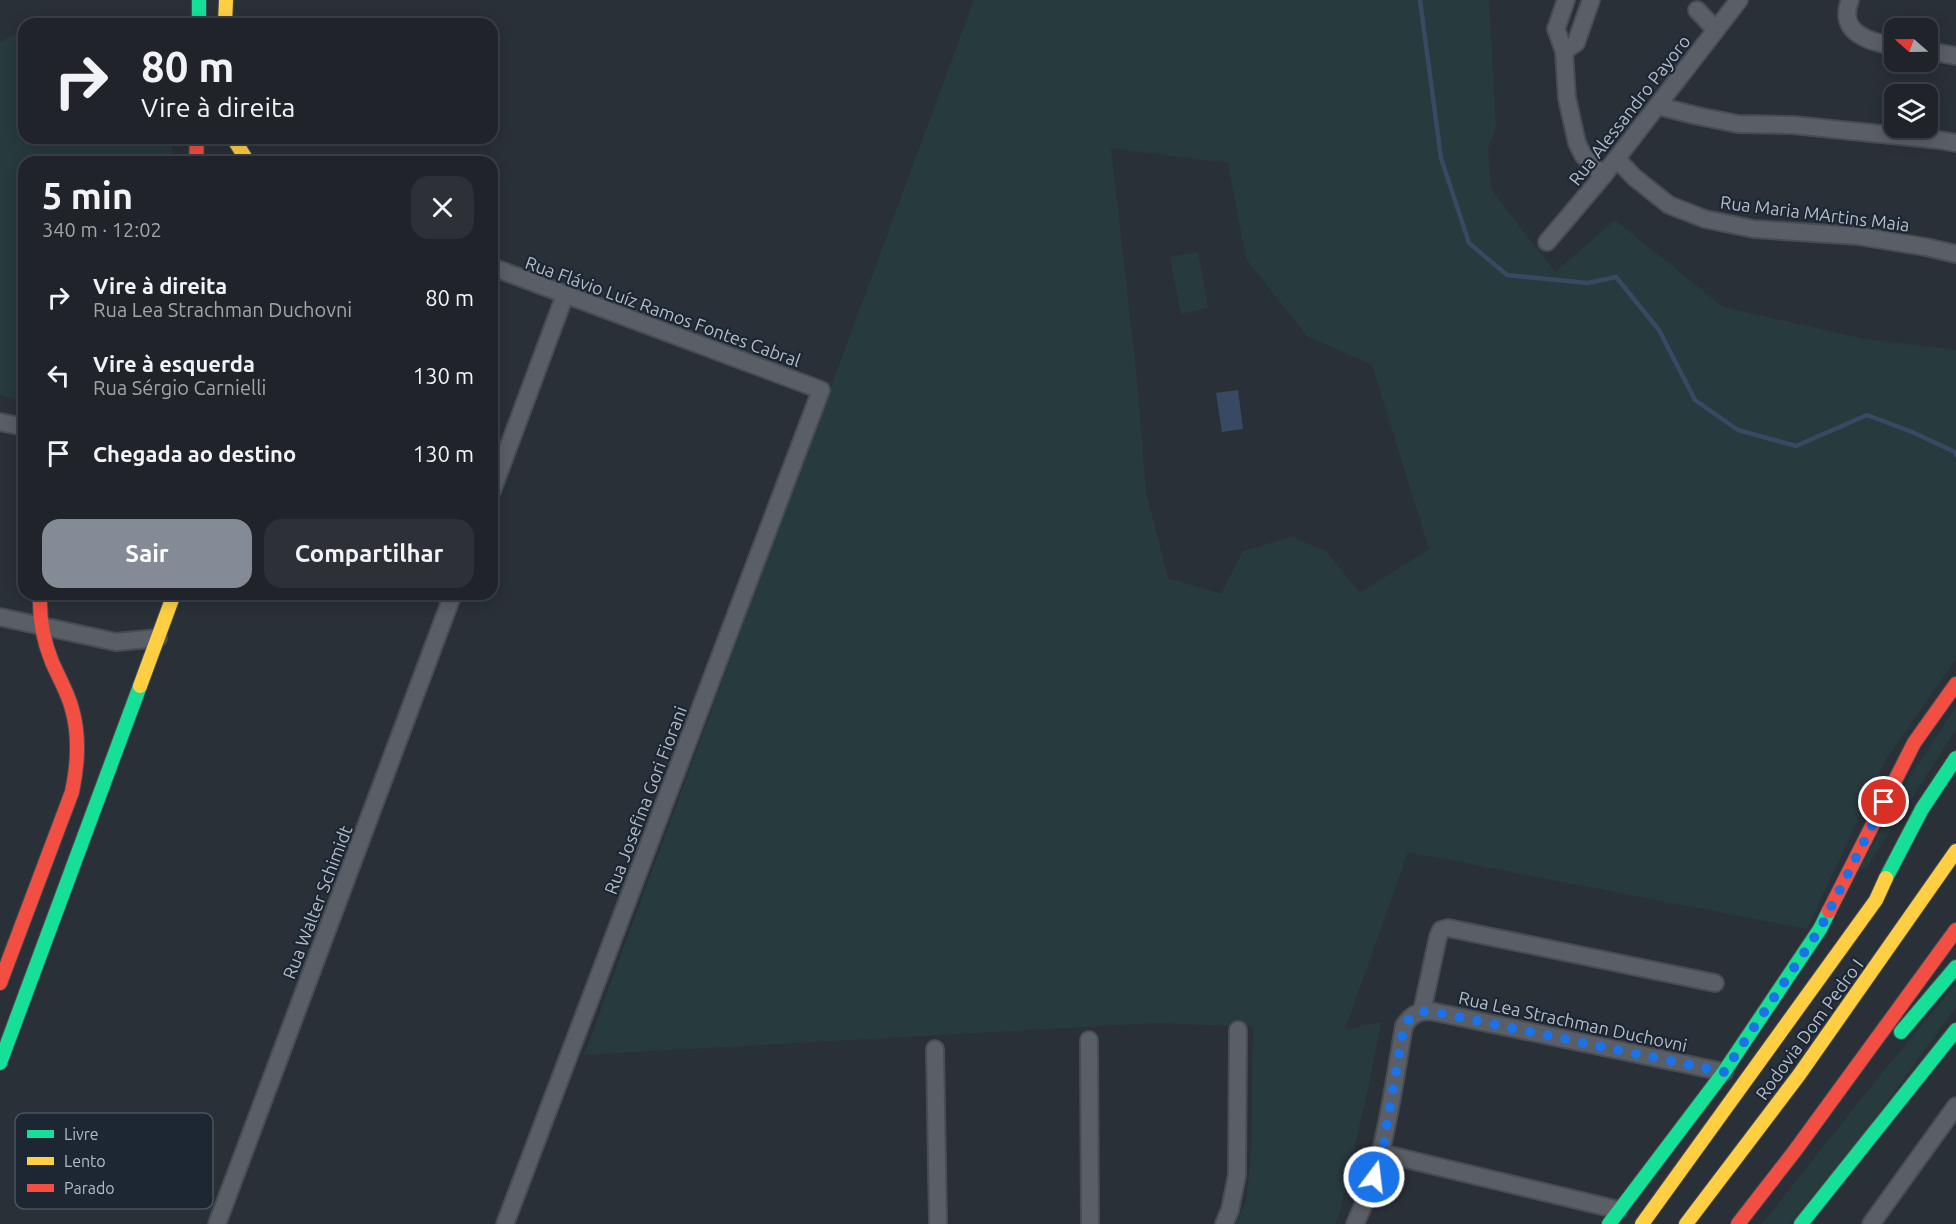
<!DOCTYPE html>
<html lang="pt">
<head>
<meta charset="utf-8">
<style>
  :root { --surface:#20242a; --page:#2d3036; --text:#f1f3f6; --muted:#a2a4a8; --line:#3d4147; --accent:#848b96 }
  body { margin:0; font-family:Ubuntu,sans-serif; background:var(--page); color:var(--text); height:100vh; display:flex; flex-direction:column; font-size:22px; white-space:nowrap }
  * { box-sizing:border-box; margin:0 }
  p { font-size:20px; color:var(--muted) }
  .icon { flex:none; width:33px; height:33px; fill:none; stroke:currentColor; stroke-width:2; stroke-linecap:round; stroke-linejoin:round }
  .map { position:relative; flex:1; overflow:hidden }
  .side { position:absolute; left:18px; top:156px; width:480px; height:444px; display:flex; flex-direction:column; background:var(--surface); border-radius:18px; box-shadow:0 3px 15px #0003,0 0 0 2px var(--line) }
  .side>* { flex:none }
  .top-card { position:absolute; left:18px; top:18px; width:480px; height:126px; border-radius:18px; box-shadow:0 3px 15px #0003,0 0 0 2px var(--line); background:#20242a; color:var(--text); overflow:hidden }
  .needle { width:39px; rotate:290deg }
  .tools { position:absolute; left:1884px; top:18px; display:grid; gap:12px }
  .tools a { display:grid; place-items:center; width:54px; height:54px; border-radius:12px; background:var(--surface); box-shadow:0 3px 15px #0003,0 0 0 2px var(--line); font-size:30px }
  .pin { position:absolute; display:grid; place-items:center; width:51px; height:51px; color:#fff; margin:-26px; border:3px solid #fff; border-radius:50%; box-shadow:0 2px 6px #0007 }
  .me { position:absolute; width:66px; margin:-33px; rotate:15deg; stroke-linejoin:round; filter:drop-shadow(0 0 4px #0008) }
  .turn { display:flex; align-items:center; gap:21px; height:126px; padding:0 24px; font-size:27px }
  .turn .icon { width:78px; height:78px; stroke-width:2.5 }
  .turn b { display:block; font-size:42px; line-height:51px }
  .round { display:grid; place-items:center; flex:none; width:63px; height:63px; border-radius:18px; background:var(--page) }
  .head { display:flex; align-items:center; justify-content:space-between; height:102px; padding:0 24px }
  h1 { font-size:36px; font-weight:700; line-height:45px }
  .cta { display:flex; gap:12px; margin-top:auto; padding:12px 24px }
  .cta a { flex:1; height:69px; border-radius:18px; background:var(--accent); color:#fff; font-size:24px; font-weight:700; line-height:69px; text-align:center }
  .cta a+a { background:var(--page); color:var(--text) }
  ul { padding:0; list-style:none }
  li { display:flex; align-items:center; gap:18px; height:78px; padding:0 24px }
  li div { flex:1 }
  li b { display:block; font-size:22px }
  li em { font-style:normal }
  .map>svg:first-child { display:block }
  .green { fill:#273a3e; fill-rule:evenodd }
  .water { fill:#384963 }
  .lines { fill:none; stroke-linecap:round; stroke-linejoin:round }
  .stream { stroke:#384963; stroke-width:4.5 }
  .street-casing { stroke:#484c53; stroke-width:20 }
  .fast-casing { stroke:#484c53; stroke-width:16 }
  .slow-casing { stroke:#484c53; stroke-width:16 }
  .jam-casing { stroke:#484c53; stroke-width:16 }
  .street { stroke:#5a5e66; stroke-width:16 }
  .fast { stroke:#16e098; stroke-width:14 }
  .slow { stroke:#ffcf43; stroke-width:14 }
  .jam { stroke:#f24e42; stroke-width:14 }
  .route { stroke:#1a73e8; stroke-width:10; stroke-dasharray:0 18 }
  .labels { text-anchor:middle; dominant-baseline:central; stroke-width:4.5; stroke-linejoin:round; paint-order:stroke }
  .street-label { font-size:18px; fill:#b4bcc9; stroke:#1d2633 }
  .key { fill:#1d2633; stroke:#4a5360; stroke-width:1.5 }
  .key-label { font-size:16px; fill:#b4bcc9 }
</style>
</head>
<body>
<div class="map">
<svg width="1956" height="1224" viewBox="0 0 1956 1224">
  <rect width="100%" height="100%" fill="#2a3038"/>
  <g class="green">
    <path d="M974,0H1489L1496,127L1488,148L1491,189L1555,272L1615,220L1723,307L1865,339L1956,350V659L1886,759L1807,929L1408,852L1345,1030L1381,1022L1369,1085L1338,1219L1335,1224H1235L1246,1202L1251,1153L1253,1027L1156,1023L584,1055ZM1111,148L1228,163L1246,259L1307,336L1372,365L1429,549L1360,593L1326,551L1291,537L1243,551L1221,594L1168,578L1146,492L1137,379Z"/>
    <polygon points="24,30 24,138 172,138 172,162 24,162 24,401 0,395 0,42"/>
    <polygon points="1198,252 1208,308 1181,314 1170,257"/>
    <polygon points="1956,707 1956,730 1867,867 1858,871 1913,772"/>
    <polygon points="1956,984 1956,1007 1867,1129 1790,1224 1762,1224 1881,1074"/>
  </g>
  <polygon class="water" points="1238,390 1243,429 1222,432 1216,393"/>
  <g class="lines">
    <polyline class="stream" points="1420,0 1441,158 1469,243 1507,275 1588,283 1616,277 1659,330 1695,400 1738,430 1796,446 1867,415 1912,432 1955,452 1956,455"/>
    <g class="street-casing">
      <g id="street">
        <polyline points="1566,0 1556,29 1564,51 1567,98 1577,143 1583,155 1603,176"/>
        <path d="M1850,0C1837,33 1870,42 1894,46"/>
        <polyline points="1697,10 1716,30"/>
        <polyline points="1564,51 1576,43 1591,0"/>
        <polyline points="1928,51 1956,56"/>
        <polyline points="1658,106 1698,116 1738,124 1793,125 1939,140 1956,143"/>
        <polyline points="1617,159 1634,177 1669,205 1705,219 1754,229 1858,236 1926,247 1956,254"/>
        <polyline points="1547,242 1603,176 1739,0"/>
        <polyline points="492,267 821,390 505,1224"/>
        <polyline points="0,422 24,427"/>
        <polyline points="492,491 565,295"/>
        <polyline points="0,617 116,642 158,638"/>
        <polyline points="1422,1011 1438,937 1441,930 1448,928 1715,983"/>
        <polyline points="1089,1040 1090,1224"/>
        <polyline points="935,1049 938,1224"/>
        <polyline points="1381,1153 1619,1210"/>
        <polyline points="217,1224 453,594"/>
        <polyline points="1224,1224 1230,1210 1237,1175 1238,1030"/>
        <path d="M1355,1224C1385,1162 1392,1094 1404,1026C1410,1016 1417,1011 1430,1011L1724,1072"/>
        <polyline points="1871,1224 1956,1106"/>
      </g>
    </g>
    <g class="fast-casing">
      <g id="fast">
        <polyline points="199,0 199,24"/>
        <polyline points="1886,878 1922,809 1956,758"/>
        <polyline points="1901,1032 1956,967"/>
        <polyline points="0,1063 140,686"/>
        <polyline points="1609,1224 1724,1072 1820,929 1829,911"/>
        <polyline points="1801,1224 1956,1030"/>
      </g>
    </g>
    <g class="slow-casing">
      <g id="slow">
        <polyline points="225,24 226,0"/>
        <polyline points="233,138 248,162"/>
        <polyline points="140,686 174,594"/>
        <polyline points="1642,1224 1876,900 1886,878"/>
        <polyline points="1686,1224 1799,1075 1956,851"/>
      </g>
    </g>
    <g class="jam-casing">
      <g id="jam">
        <polyline points="196,162 197,138"/>
        <polyline points="1829,911 1914,743 1956,684"/>
        <path d="M0,983L72,792C78,764 80,737 72,709C68,693 59,678 52,662C43,640 39,618 40,594"/>
        <polyline points="1738,1224 1794,1152 1956,930"/>
      </g>
    </g>
    <use href="#street" class="street"/>
    <use href="#fast" class="fast"/>
    <use href="#slow" class="slow"/>
    <use href="#jam" class="jam"/>
  </g>
  <g class="lines">
    <path class="route" d="M1374,1177L1382,1153L1404,1026C1410,1016 1417,1011 1430,1011L1724,1072L1820,929L1884,802"/>
  </g>
  <g class="labels">
    <g class="street-label">
      <text transform="translate(1629 110) rotate(-52)">Rua Alessandro Payoro</text>
      <text transform="translate(1815 213) rotate(7)">Rua Maria MArtins Maia</text>
      <text transform="translate(663 311) rotate(20)">Rua Flávio Luíz Ramos Fontes Cabral</text>
      <text transform="translate(645 800) rotate(-69)">Rua Josefina Gori Fiorani</text>
      <text transform="translate(317 902) rotate(-69)">Rua Walter Schimidt</text>
      <text transform="translate(1573 1021) rotate(12)">Rua Lea Strachman Duchovni</text>
      <text transform="translate(1809 1029) rotate(-54)">Rodovia Dom Pedro I</text>
    </g>
  </g>
  <rect x="15" y="1113" width="198" height="96" rx="9" class="key"/>
  <rect x="27" y="1130" width="27" height="8" fill="#16e098"/>
  <rect x="27" y="1157" width="27" height="8" fill="#ffcf43"/>
  <rect x="27" y="1184" width="27" height="8" fill="#f24e42"/>
  <g class="key-label">
    <text x="64" y="1140">Livre</text>
    <text x="64" y="1167">Lento</text>
    <text x="64" y="1194">Parado</text>
  </g>
</svg>
<div class="tools">
<a><svg class="needle" viewBox="-14 -14 28 28"><path d="M0-13l5 13h-10z" fill="#e53935"/><path d="M0 13l5-13h-10z" fill="#a2a4a8"/></svg></a>
<a><svg class="icon" aria-label="layers" viewBox="0 0 24 24"><path d="M12 4l9 5-9 5-9-5zM3 14l9 5 9-5"/></svg></a>
</div>
<div class="pin" style="left:1884px;top:802px;background:#d93025"><svg class="icon" aria-label="arrive" viewBox="0 0 24 24"><path d="M6 21V4h12l-3 4 3 4H6"/></svg></div>
<svg class="me" style="left:1374px;top:1177px" viewBox="-20 -20 40 40"><circle r="17" fill="#1a73e8" stroke="#fff" stroke-width="3"/><path d="M0-11L8 9 0 5-8 9z" fill="#fff"/></svg>
<div class="top-card">
<div class="turn"><svg class="icon" aria-label="right" viewBox="0 0 24 24"><path d="M7 20v-9h11M14 6l5 5-5 5"/></svg><div><b>80 m</b>Vire à direita</div></div>
</div>
<section class="side">
<div class="head"><div><h1>5 min</h1><p>340 m · 12:02</p></div><a class="round"><svg class="icon" aria-label="close" viewBox="0 0 24 24"><path d="M6 6l12 12M18 6L6 18"/></svg></a></div>
<ul>
<li><svg class="icon" aria-label="right" viewBox="0 0 24 24"><path d="M7 20v-9h11M14 6l5 5-5 5"/></svg><div><b>Vire à direita</b><p>Rua Lea Strachman Duchovni</p></div><em>80 m</em></li>
<li><svg class="icon" aria-label="left" viewBox="0 0 24 24"><path d="M17 20v-9H6M10 6l-5 5 5 5"/></svg><div><b>Vire à esquerda</b><p>Rua Sérgio Carnielli</p></div><em>130 m</em></li>
<li><svg class="icon" aria-label="arrive" viewBox="0 0 24 24"><path d="M6 21V4h12l-3 4 3 4H6"/></svg><div><b>Chegada ao destino</b></div><em>130 m</em></li>
</ul>
<div class="cta"><a>Sair</a><a>Compartilhar</a></div>
</section>
</div>
</body>
</html>
